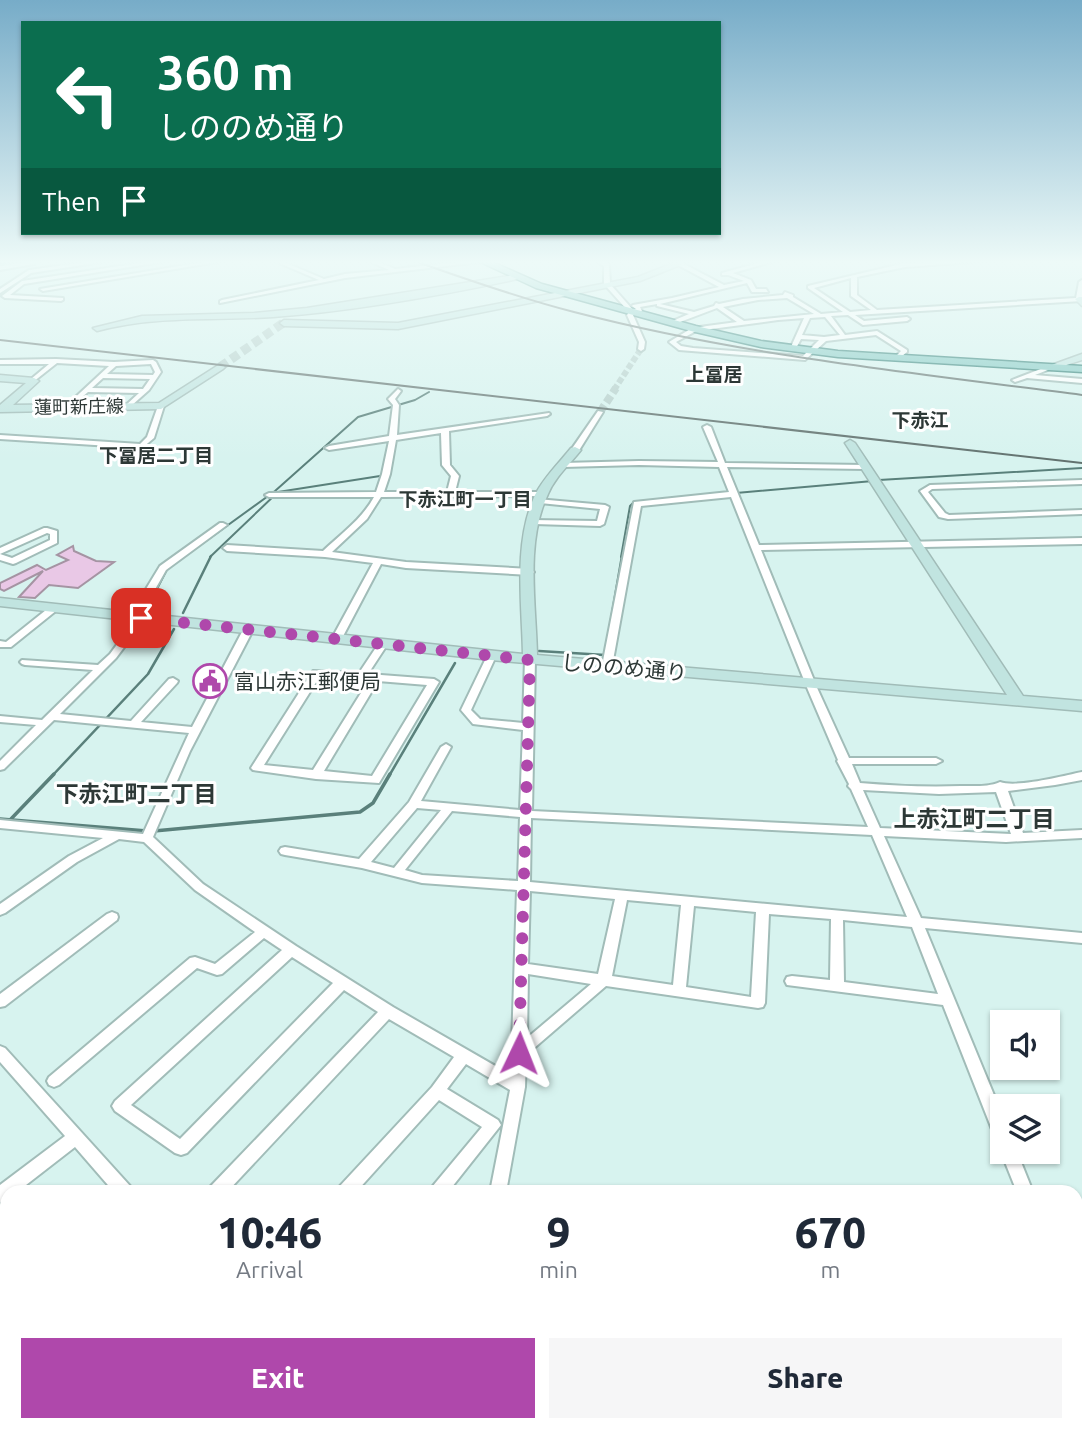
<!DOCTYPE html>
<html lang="en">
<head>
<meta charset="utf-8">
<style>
  :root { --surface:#fff; --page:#f6f6f7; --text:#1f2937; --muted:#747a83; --accent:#af48ab }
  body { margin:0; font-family:Ubuntu,"Noto Sans JP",sans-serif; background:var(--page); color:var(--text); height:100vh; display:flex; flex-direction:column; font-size:26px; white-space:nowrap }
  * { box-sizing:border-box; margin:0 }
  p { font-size:23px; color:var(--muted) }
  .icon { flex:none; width:38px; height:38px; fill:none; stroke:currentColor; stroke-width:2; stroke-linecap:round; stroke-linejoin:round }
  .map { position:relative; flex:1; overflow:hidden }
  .side { position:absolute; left:0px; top:1185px; width:1083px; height:247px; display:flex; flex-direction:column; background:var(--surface); border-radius:21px 21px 0 0; box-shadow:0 2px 5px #0004 }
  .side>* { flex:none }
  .hud { position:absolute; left:21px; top:21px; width:700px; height:214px; border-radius:0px; box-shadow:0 2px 5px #0004; background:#0b6e4f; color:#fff; overflow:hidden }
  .fabs { position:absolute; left:990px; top:1010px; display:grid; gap:14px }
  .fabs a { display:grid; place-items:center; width:70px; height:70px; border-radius:0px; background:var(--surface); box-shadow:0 2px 5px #0004; font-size:35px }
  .pin { position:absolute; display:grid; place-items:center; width:60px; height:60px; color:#fff; margin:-30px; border-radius:14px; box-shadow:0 4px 10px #0006 }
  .me { position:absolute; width:77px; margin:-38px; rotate:2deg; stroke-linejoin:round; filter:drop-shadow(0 0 5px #0008) }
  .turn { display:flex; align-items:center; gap:24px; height:147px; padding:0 21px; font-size:32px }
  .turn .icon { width:91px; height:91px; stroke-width:2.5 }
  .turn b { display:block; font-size:49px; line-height:60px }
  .then { display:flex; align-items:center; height:66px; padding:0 21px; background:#0003; gap:14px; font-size:26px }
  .eta { display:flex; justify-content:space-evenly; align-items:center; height:119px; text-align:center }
  .eta b { font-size:42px; font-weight:800; line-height:49px }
  .primary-button { display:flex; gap:14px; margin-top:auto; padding:14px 21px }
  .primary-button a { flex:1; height:80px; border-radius:0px; background:var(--accent); color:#fff; font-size:28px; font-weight:800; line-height:80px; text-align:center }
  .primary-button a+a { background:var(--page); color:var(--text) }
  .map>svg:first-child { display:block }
  .green { fill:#94c7c0 }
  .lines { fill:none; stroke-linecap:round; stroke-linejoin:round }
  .stream-far2 { stroke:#5a807b; stroke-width:2 }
  .stream-far1 { stroke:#5a807b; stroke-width:2.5 }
  .stream { stroke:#5a807b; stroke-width:3.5 }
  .building { fill:#e9c8e6; stroke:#a594a3; stroke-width:2 }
  .street-tunnel-far1 { stroke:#b5ceca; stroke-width:6; stroke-dasharray:6 2.5; stroke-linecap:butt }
  .street-tunnel { stroke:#b5ceca; stroke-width:8; stroke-dasharray:8 3.5; stroke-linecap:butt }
  .secondary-tunnel { stroke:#b5ceca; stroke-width:9; stroke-dasharray:9 4.5; stroke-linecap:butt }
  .street-casing { stroke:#a1bcb8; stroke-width:4 }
  .secondary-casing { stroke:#a1bcb8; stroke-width:3 }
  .primary-casing { stroke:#2e7e76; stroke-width:3 }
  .street { fill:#fff; fill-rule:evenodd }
  .secondary { fill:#c1e4e0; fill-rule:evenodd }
  .primary { fill:#82c8c2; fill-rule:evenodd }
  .rail { stroke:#62726f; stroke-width:2 }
  .route { stroke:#af48ab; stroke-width:12; stroke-dasharray:0 21.6 }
  .labels { text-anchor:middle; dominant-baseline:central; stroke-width:6; stroke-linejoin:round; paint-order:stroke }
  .far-street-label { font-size:18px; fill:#2d3836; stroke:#fff }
  .far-neighbourhood-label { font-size:19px; font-weight:bold; fill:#2d3836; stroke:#fff }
  .street-label { font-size:21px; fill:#2d3836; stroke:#fff }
  .poi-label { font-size:21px; fill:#2d3836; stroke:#fff; text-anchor:start }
  .neighbourhood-label { font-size:23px; font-weight:bold; fill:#2d3836; stroke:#fff }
</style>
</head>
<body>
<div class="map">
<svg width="1082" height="1430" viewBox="0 0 1082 1430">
  <rect width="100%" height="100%" fill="#d7f3ef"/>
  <polygon class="green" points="751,1424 751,1428 604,1430 604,1425"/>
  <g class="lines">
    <g class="stream-far2">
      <polyline points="0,264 26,260"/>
      <polyline points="879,480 1082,468"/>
      <polyline points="736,493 873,481"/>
      <polyline points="188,554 275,491 358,417 415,400 429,392"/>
      <polyline points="210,557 278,492 380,476"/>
      <polyline points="621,557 630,506 634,502 653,500"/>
    </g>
    <g class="stream-far1">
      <polyline points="146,610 168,567"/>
      <polyline points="183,613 211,556"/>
      <polyline points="609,631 622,556"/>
      <polyline points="539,651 605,655"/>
      <polyline points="52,776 148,674 174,629"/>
      <polyline points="389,776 455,663"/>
    </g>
    <g class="stream">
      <polyline points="0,819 147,831"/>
      <polyline points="10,820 54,774"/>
      <polyline points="154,831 360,812 373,803 390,774"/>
    </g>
  </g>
  <polygon class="building" points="73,546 74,551 96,561 114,562 78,588 49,585 35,598 19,597 43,571 4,591 0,589 0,583 37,565 46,570 68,560 57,555"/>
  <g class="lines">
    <polyline class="street-tunnel-far1" points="614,390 641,349"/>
    <polyline class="street-tunnel" points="600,412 616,388"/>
    <polyline class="secondary-tunnel" points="220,367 283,323"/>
    <g class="street-casing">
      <g id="street">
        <polygon points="100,260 114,260 31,273 0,293 0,289 29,270"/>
        <polygon points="159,260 173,260 24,284 10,295 63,298 63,300 61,301 5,298 2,296 22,281"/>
        <polygon points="216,260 229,260 43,291 40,289"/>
        <polygon points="272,260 279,260 324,279 345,274 389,270 367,260 374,260 395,269 477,260 496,260 345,278 220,303 220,301 222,300 319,280"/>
        <path d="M595,260H601L609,264L610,284L633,310L636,309L632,306L633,305L672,298L719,287L678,265V263H682L724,285L744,281L728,275H722V273L769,260H778L733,273L751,280L756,289H766L768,292H752L747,283L660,304L694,312L714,306L716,303L719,304L743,299L783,295L785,292L793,295V297L821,314L843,312L808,288V286L905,263L997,260L905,267L857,277V295L877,310L1076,298L1079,282L1082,280V301L855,315L864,321L907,317L910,319L907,321L863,325L848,315L831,316L845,335L877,331L907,350V352L897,360L894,358L901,351L876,335L826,341L805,360L679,350L669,342L692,328L737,322L717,308L672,325L670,324V322L689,314L657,306V304L640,307L642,311L633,315L645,342L644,349L641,351L638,349L639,342L627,315L629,312L604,284V266ZM851,278V296L871,310L850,312L814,288ZM787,298L814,314L744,321L723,307L758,300ZM825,317L840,335L824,337L802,335L810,318ZM804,318L790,349L795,350L801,339L819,340L803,356L693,348L681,346L676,342L696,331L778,320Z"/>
        <polygon points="32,261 34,264 0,270 0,266"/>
        <path d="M56,359L114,362L153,360L156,362L161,372L149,390L131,406L126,405L139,393L88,392L69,408L66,406L67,405L109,366L57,363L33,382L31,381V379L49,364H0V360ZM151,364L155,372L153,375L107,374L116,366ZM103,378L150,379L143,389L92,388Z"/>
        <polygon points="1051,365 1053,366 1053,368 1035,375 1082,379 1082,383 1027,378 1015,382 1012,380"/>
        <path d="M398,389L401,391L395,399L399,405L397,435L549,413L550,414L547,416L449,431L450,465L459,476L455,492H542L546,494L542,496L381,497L367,519L332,552L406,562L530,569L534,572L530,575L406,568L381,564L341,640L339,642H333L331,640L373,563L325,557L227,551L223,548L227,545L323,551C341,534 362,519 374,497H269L265,495L269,493L376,492L382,474L389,441L329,450L325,448L329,446L389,436L393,405L388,399ZM441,433L442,465L451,476L447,492H384L390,474L396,440Z"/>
        <polygon points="161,404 164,406 154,438 142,448 0,439 0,435 140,444 147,437 158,406"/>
        <polygon points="598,411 603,412 578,452 572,452 571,450"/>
        <path d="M707,425L711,427L725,463L865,465L869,467L865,469L727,467L759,545L1082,538V544L761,550L818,690L849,758H936L942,761L936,764H852L860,783C894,786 928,787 961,786C974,786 989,787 1000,782C1017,788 1062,776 1082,772V780L1055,785L1008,791L1023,833L1082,830V838L1006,842L884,836L921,918L1082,933V943L925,928L1003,1117V1144L998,1142L995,1137L943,1005L787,985L785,981L787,977L792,976L830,980L831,919L769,914L765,1003L763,1007L758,1008L606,986L526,1055L525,1087L506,1192H490L510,1090L466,1064L447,1089L498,1120L501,1125L448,1192H430L432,1187L482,1127L439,1100L356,1192H337L339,1187L432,1087L454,1057L389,1019L227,1192H208L210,1187L378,1012L344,990L187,1153L181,1155L175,1153L115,1111L112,1106L115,1101L282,950L264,938L222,974L217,975L197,968L59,1085L54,1087L49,1085L47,1081L49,1077L190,958L195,957L215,964L255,932L195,890L144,842L119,839L77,862L5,913L0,915V904L69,856L103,838L0,828V820L143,834L189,733L54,720L4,769L0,770V761L36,725L0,722V716L42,720L93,670L25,665L22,664L20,662L22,660L98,665L110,654L135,620L129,617L160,566L220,523H223L227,525L166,570L140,616H144L146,618L116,658L60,714L131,721L169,679L173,678L178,681L177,683L141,722L192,727L243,630L248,627L251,628L253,630L190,751L153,837L203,884L296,946L393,1007L511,1075L517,890L422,883L362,868L285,855L281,854L279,851L281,848L285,847L359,859L409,802L441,747L446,744L451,747L421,801L520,810L523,730L473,724L461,710L488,654L491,653L496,656L471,710L480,719L523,723L525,659L530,656L535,659L532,811L868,827L851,789L848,786L849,784L837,761L838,760L808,690L731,497L641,506L612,666L607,669L602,666L634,502L729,492L719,467L639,465L563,467L559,465L563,463L639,461L718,462L703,427ZM863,790L939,794L996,792L1011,834L880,828ZM417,808L441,810L394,868L371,862ZM452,811L520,817L518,881L422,875L405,870ZM531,818L872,835L907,917L530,882ZM530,891L615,899L598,974L528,964ZM627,900L681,905L673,985L612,976ZM694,906L756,912L751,997L686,987ZM843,920L912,927L938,994L844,982ZM292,957L333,983L180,1139L131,1105ZM528,974L591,984L527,1038Z"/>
        <polygon points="1082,480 1082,484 932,489 928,492 945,513 949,515 1082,510 1082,514 948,519 939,517 920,491 930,485"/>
        <polygon points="537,499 605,505 609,507 604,524 600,526 534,524 531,524 531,520 597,521 600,509 540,503 536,501"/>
        <polygon points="44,528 47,528 57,531 57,543 16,563 13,564 0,560 0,554 12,558 50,540 50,534 47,533 0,554 0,548"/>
        <polygon points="54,605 57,606 59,608 57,610 11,647 0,647 0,641 6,642 51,606"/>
        <path d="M382,642L387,645L368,674L434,679L439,682L379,783L316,779L253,770L251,768L313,671L359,673L379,643ZM320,676L369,680L313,770L264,765ZM378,681L427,685L372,776L324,771Z"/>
        <polygon points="112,912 117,914 118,917 117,920 5,1006 0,1007 0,994 107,914"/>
        <polygon points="0,1046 5,1048 131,1187 133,1192 114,1192 75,1147 17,1192 7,1192 7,1199 0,1202 0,1185 65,1136 0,1062"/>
        <polygon points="1003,1149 1003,1152 1017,1152 1033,1192 1017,1192 1001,1152"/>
        <polygon points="0,1221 7,1224 7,1241 0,1238"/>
        <polygon points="7,1263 7,1284 0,1287 0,1266"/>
        <polygon points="1076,1307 1082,1310 1082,1338 1076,1336"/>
        <rect x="0" y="1383" width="7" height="18"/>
        <polygon points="200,1424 222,1424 225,1430 202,1430"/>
        <polygon points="367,1424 413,1424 416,1430 369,1430"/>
        <polygon points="441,1424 460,1424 460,1430 440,1430"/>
      </g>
    </g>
    <g class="secondary-casing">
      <g id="secondary">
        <polygon points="681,260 693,260 640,281 398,329 284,326 280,323 284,320 398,323 638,277"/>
        <path d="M515,275L518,279C438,296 355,311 273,317C213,321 156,315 97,331L93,328L142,316L254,313L307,308Z"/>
        <polygon points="1079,297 1082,297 1082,306 1075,299"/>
        <polygon points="1082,354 1082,360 1051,370 1046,367"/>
        <polygon points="220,364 225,367 223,369 161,409 0,412 0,405 26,383 0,381 0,375 34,378 39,381 13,405 159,403"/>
        <path d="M850,440L855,443L1023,696L1082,701V711L491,660L0,606V598L523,654C522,603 513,543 535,495C544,477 559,463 571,448L575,447L581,450C570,464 555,477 548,494C525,542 536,604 537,655L1007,695L845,443Z"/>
      </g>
    </g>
    <g class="primary-casing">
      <polygon id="primary" points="476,260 488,260 542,284 696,326 761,341 838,351 1082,366 1082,372 838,357 761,347 691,331 536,288"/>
    </g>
    <use href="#street" class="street"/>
    <use href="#secondary" class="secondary"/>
    <use href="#primary" class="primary"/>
    <g class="rail">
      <path d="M412,260C465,279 519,298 574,312C740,355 912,373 1082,395"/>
      <polyline points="0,340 1082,463"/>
    </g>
  </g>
  <linearGradient id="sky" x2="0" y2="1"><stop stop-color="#77acc8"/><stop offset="0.57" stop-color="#edfaf8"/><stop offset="1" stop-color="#edfaf8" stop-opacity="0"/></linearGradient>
  <rect width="1082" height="460" fill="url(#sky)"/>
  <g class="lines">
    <polyline class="route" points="141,618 530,660 519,1053"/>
  </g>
  <defs>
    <g id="civic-ring" transform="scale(1.75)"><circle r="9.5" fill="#fff" stroke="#af48ab" stroke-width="1.5"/><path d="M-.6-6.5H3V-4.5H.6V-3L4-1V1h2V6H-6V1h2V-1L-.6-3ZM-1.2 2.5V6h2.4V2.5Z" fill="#af48ab"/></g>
  </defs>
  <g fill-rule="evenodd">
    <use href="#civic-ring" x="210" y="681"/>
  </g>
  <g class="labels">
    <g class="far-street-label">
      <text transform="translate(79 406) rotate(-1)">蓮町新庄線</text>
    </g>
    <g class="far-neighbourhood-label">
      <text x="714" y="374">上冨居</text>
      <text x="920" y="420">下赤江</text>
      <text x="156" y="455">下冨居二丁目</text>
      <text x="465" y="499">下赤江町一丁目</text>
    </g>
    <g class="street-label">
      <text transform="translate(624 667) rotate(5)">しののめ通り</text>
    </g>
    <g class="poi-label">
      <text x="234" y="681">富山赤江郵便局</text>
    </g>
    <g class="neighbourhood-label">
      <text x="136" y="793">下赤江町二丁目</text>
      <text x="974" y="818">上赤江町二丁目</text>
    </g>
  </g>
</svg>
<div class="fabs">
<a><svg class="icon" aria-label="sound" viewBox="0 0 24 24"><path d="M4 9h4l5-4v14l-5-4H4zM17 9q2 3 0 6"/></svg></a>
<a><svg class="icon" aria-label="layers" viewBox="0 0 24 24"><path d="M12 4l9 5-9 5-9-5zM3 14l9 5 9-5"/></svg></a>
</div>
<div class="pin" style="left:141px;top:618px;background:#d93025"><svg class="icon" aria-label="arrive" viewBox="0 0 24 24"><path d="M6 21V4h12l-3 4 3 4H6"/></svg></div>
<svg class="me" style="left:519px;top:1053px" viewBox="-20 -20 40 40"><path d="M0-17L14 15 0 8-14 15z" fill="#af48ab" stroke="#fff" stroke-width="4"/></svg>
<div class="hud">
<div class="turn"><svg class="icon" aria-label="left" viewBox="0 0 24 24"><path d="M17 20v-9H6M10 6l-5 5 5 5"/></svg><div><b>360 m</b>しののめ通り</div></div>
<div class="then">Then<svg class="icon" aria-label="arrive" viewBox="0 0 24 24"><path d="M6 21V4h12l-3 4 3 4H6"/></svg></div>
</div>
<section class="side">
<div class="eta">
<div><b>10:46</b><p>Arrival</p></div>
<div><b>9</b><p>min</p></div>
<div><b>670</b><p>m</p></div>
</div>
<div class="primary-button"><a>Exit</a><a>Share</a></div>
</section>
</div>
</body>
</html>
